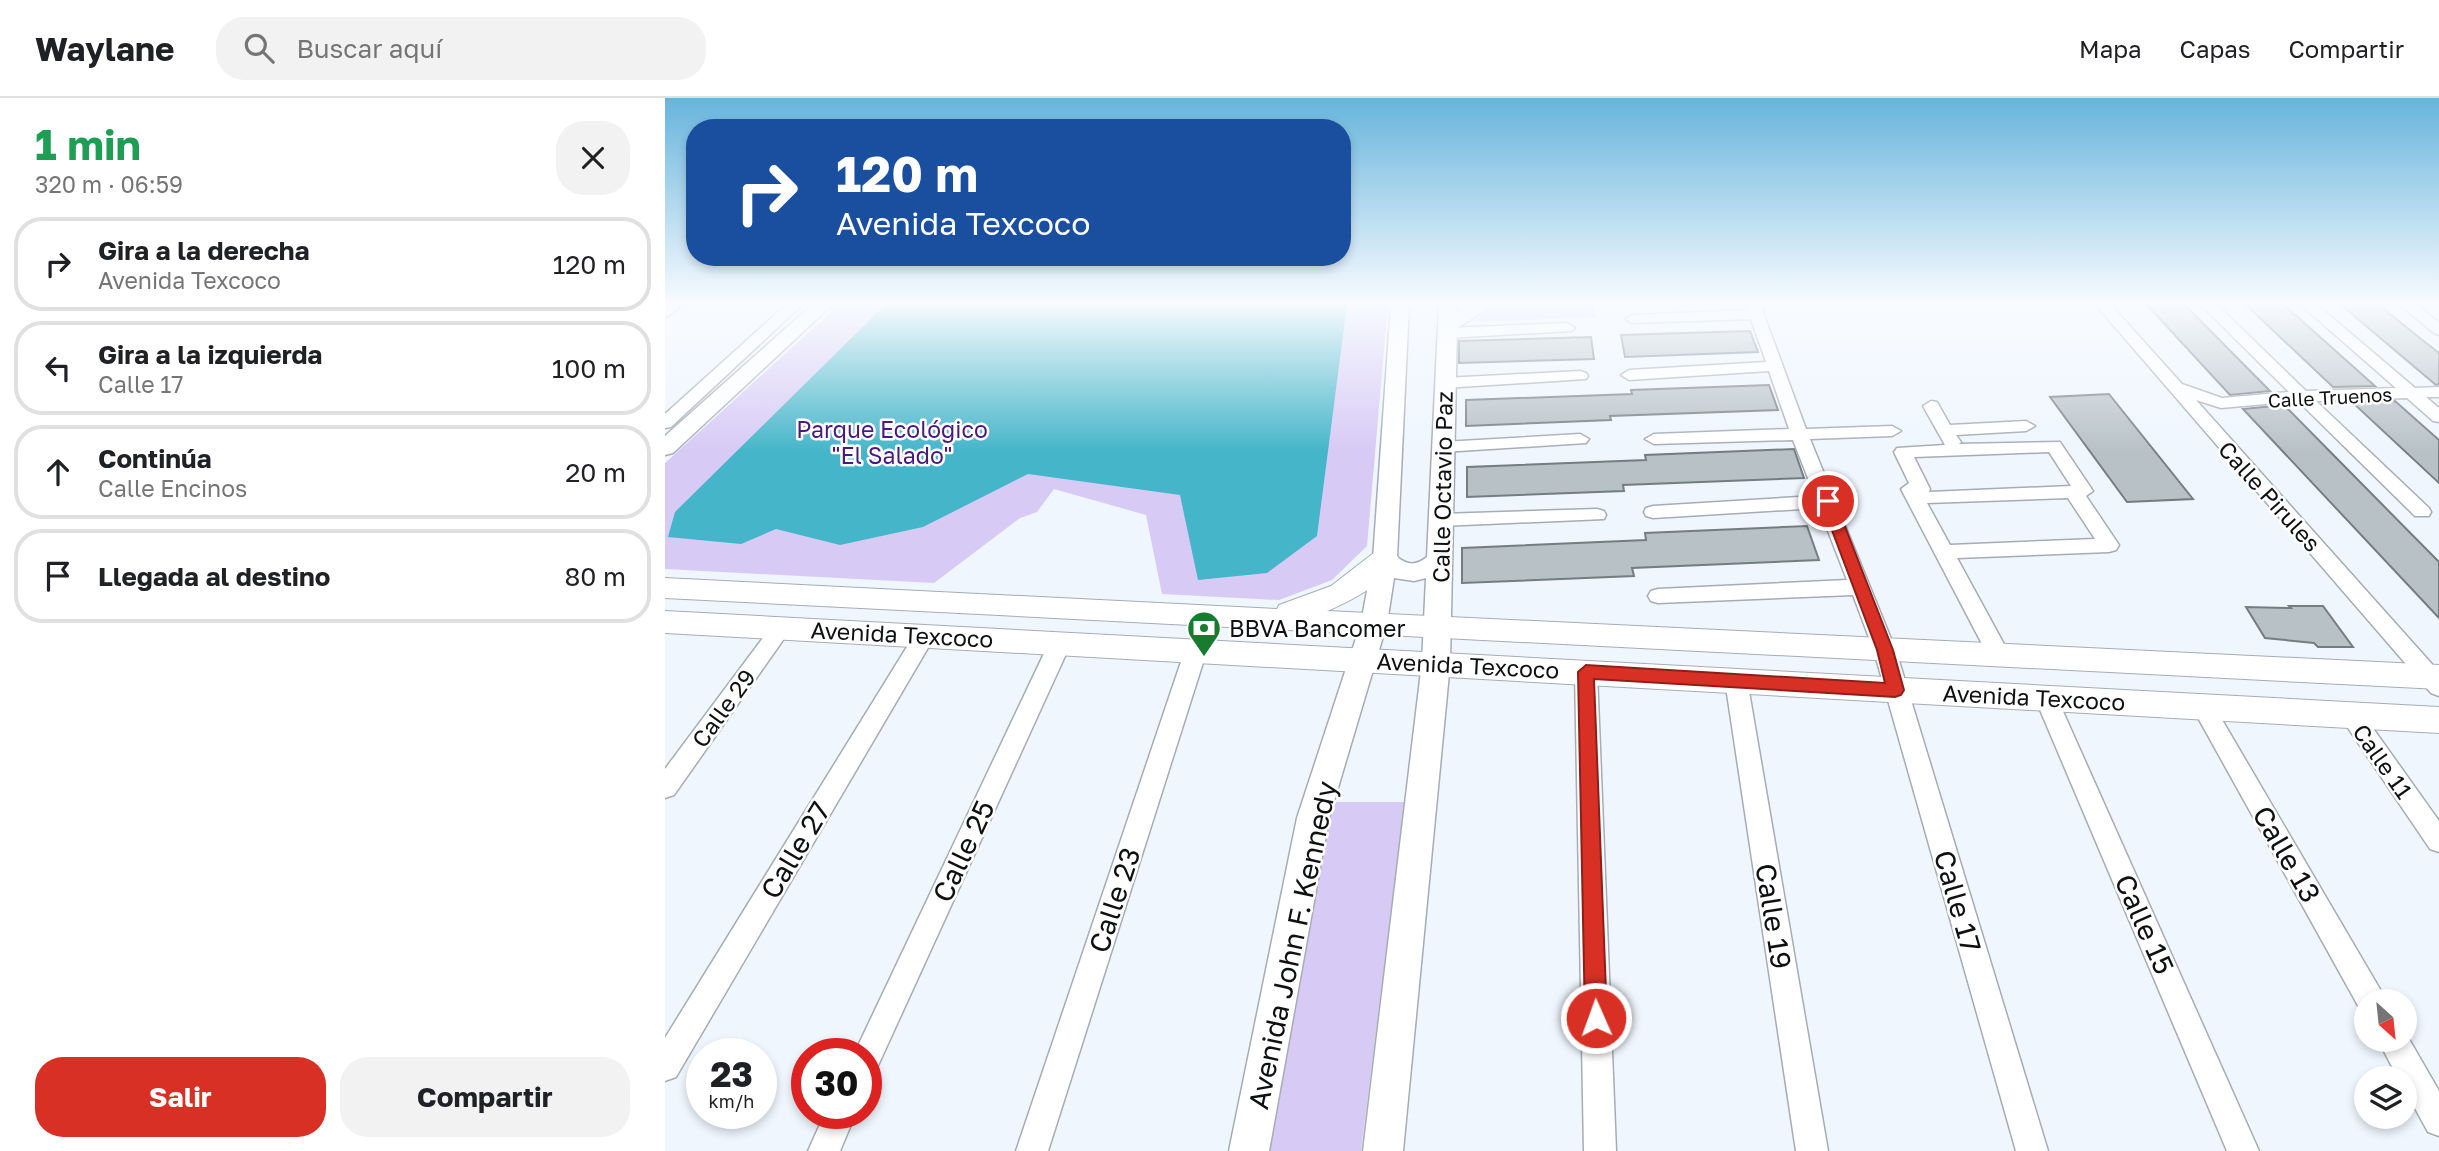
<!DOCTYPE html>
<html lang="es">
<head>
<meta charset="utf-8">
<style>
  :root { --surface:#fff; --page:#f2f2f2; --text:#202124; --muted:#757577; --line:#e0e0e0; --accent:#d93025 }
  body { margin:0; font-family:"Golos Text",sans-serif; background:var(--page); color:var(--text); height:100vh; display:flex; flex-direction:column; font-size:26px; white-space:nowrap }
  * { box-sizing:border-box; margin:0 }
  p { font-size:23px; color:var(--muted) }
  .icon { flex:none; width:38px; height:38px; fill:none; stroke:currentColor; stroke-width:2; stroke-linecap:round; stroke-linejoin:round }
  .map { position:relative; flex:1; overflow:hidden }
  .drawer { display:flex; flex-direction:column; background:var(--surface); width:665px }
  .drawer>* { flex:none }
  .top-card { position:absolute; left:21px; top:21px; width:665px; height:147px; border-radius:28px; box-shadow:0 4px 10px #0003; background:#1a4fa0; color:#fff; overflow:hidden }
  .needle { width:46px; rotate:153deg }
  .buttons { position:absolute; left:1689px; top:891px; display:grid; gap:14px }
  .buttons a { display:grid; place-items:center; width:63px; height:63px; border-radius:50%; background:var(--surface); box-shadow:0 4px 10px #0003; font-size:35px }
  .speed { position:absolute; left:21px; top:940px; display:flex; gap:14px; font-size:35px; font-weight:700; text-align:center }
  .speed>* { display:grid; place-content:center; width:91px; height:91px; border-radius:50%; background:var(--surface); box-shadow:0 4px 10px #0003; line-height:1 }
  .speed small { font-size:18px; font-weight:400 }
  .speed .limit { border:10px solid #d22; background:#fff; color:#111 }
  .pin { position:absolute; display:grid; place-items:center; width:60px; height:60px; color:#fff; margin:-30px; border:4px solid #fff; border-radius:50%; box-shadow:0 2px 7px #0007 }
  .me { position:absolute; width:77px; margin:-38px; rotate:358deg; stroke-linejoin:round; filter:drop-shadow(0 0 5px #0008) }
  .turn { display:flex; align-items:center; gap:24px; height:147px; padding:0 35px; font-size:32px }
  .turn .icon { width:91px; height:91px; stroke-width:2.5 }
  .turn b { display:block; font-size:49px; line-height:60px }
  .round { display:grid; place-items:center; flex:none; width:74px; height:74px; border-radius:28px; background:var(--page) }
  .headline { display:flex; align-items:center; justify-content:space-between; height:119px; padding:0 35px }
  h1 { font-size:42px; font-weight:700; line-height:52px; color:#1e9e55 }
  .action { display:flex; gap:14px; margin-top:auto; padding:14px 35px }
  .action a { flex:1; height:80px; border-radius:28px; background:var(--accent); color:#fff; font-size:28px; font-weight:700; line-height:80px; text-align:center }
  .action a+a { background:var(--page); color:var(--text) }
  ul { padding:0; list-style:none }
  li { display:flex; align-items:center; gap:21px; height:94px; margin:0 14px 10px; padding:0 21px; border:4px solid var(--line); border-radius:28px }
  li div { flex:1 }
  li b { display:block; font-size:26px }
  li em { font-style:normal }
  header { display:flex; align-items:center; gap:42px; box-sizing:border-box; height:98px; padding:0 35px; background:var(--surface); border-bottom:2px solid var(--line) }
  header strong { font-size:33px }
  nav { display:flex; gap:38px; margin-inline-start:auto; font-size:24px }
  .search { width:490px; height:63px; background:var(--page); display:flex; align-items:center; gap:18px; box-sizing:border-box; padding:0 24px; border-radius:28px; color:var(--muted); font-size:26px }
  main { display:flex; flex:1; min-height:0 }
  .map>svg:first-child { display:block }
  .green { fill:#d7caf5 }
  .water { fill:#45b5c9 }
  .building { fill:#b7c1c6; stroke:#747d82; stroke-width:2 }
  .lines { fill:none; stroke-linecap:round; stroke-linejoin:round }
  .minor-casing { stroke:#a6acb4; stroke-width:3 }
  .tertiary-casing { stroke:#a6acb4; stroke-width:3 }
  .secondary-casing { stroke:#a6acb4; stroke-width:2 }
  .minor { fill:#fff; fill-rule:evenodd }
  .tertiary { fill:#fff; fill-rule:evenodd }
  .secondary { fill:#fff; fill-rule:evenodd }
  .route { fill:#d93025; stroke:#8d1f18; stroke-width:2 }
  .labels { text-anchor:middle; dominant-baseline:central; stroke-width:5; stroke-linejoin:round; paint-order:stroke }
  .far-street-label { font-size:19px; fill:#0e1012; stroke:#fff }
  .park-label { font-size:23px; fill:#491980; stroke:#fff }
  .street-label { font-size:23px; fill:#0e1012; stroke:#fff }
  .poi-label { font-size:23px; fill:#0e1012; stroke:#fff; text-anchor:start }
  .near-street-label { font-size:28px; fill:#0e1012; stroke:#fff }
</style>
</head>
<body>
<header>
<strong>Waylane</strong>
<div class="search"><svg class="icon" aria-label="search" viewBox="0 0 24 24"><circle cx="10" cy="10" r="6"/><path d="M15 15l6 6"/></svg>Buscar aquí</div>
<nav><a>Mapa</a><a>Capas</a><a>Compartir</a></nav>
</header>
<main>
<section class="drawer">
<div class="headline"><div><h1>1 min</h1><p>320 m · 06:59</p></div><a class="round"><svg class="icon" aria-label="close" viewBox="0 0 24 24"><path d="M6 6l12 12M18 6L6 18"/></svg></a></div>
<ul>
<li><svg class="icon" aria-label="right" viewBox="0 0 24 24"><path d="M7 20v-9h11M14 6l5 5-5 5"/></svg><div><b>Gira a la derecha</b><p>Avenida Texcoco</p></div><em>120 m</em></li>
<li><svg class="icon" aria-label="left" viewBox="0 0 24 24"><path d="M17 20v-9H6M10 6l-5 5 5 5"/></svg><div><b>Gira a la izquierda</b><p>Calle 17</p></div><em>100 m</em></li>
<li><svg class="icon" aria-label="ahead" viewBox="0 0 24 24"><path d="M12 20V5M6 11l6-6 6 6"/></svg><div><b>Continúa</b><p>Calle Encinos</p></div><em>20 m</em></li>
<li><svg class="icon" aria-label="arrive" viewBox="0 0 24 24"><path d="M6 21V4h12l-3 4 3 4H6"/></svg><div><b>Llegada al destino</b></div><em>80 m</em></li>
</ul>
<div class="action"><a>Salir</a><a>Compartir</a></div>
</section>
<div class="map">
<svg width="1774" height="1053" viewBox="0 0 1774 1053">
  <rect width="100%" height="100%" fill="#eff6fe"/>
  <g class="green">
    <polygon points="175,206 723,206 702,448 667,482 614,502 497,496 481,417 389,391 372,414 355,420 269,485 0,471 0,365"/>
    <polygon points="835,206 937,206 928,207 931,219 806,224"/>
    <polygon points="669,704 740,704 696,1053 604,1053 661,724"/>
  </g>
  <polygon class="water" points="221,206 682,206 652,438 602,475 533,482 515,397 363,376 258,429 175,447 111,431 76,446 3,439 10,414"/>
  <g class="building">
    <polygon points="1481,206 1519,206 1605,293 1565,297"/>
    <polygon points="1580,206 1618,206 1710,288 1668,289"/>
    <polygon points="1675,206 1713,206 1756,241 1774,255 1774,286 1771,287"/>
    <polygon points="1085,233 1093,254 960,259 956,237"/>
    <polygon points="926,239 929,261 794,265 794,243"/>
    <polygon points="1104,287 1113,312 945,318 946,322 801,328 801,302 967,296 966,292"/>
    <polygon points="1444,296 1528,401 1462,404 1385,299"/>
    <polygon points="1730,303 1774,342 1774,385 1687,304"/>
    <polygon points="1619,307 1774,464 1774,520 1578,311"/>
    <polygon points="1129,351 1139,380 958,387 959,393 802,399 802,369 981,362 980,357"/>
    <polygon points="1142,428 1154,462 967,470 969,478 797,485 797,450 981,442 980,435"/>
    <polygon points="1624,508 1658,508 1688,549 1653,549 1649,545 1600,540 1581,509 1626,510"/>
  </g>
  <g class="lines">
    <g class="minor-casing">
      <g id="minor">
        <polygon points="3,206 19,206 0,220 0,209"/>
        <polygon points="122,206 138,206 6,329 0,330 0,316"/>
        <polygon points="1081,206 1095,206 1141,331 1227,328 1236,333 1227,338 1145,341 1231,553 1383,1053 1351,1053 1209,553 1188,497 993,505 986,503 983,498 986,493 993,491 1182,482 1154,410 988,420 981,418 979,414 981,410 988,408 1150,398 1128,342 989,346 980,341 989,336 1124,331 1104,273 964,282 956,277 964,272 1101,264 1086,221 967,225 960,221 967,217 1083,212"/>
        <polygon points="1430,206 1445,206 1517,286 1557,300 1624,294 1535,206 1551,206 1641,293 1731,290 1635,206 1651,206 1750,290 1774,289 1774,299 1761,299 1774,310 1774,324 1768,323 1742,300 1651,303 1764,410 1766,414 1764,418 1750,418 1633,303 1556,310 1531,302 1774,574 1774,598 1766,595"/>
        <polygon points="1734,206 1751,206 1774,225 1774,237 1769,235"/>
        <polygon points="902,225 910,230 907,233 783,240 775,235 783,230"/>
        <polygon points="915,273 921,275 923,278 921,281 779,290 771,285 779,280"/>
        <path d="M1266,303L1272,304L1285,327L1361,323L1370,328L1361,333L1291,337L1296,344L1294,346L1395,344L1428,393L1421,398L1454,447L1451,452L1444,454L1292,460L1346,559L1343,565L1335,567L1327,565L1236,391L1244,385L1229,354L1232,350L1280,347L1258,308ZM1384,354L1406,388L1264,394L1265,391L1249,359ZM1403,400L1430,441L1285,447L1262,405Z"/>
        <polygon points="915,336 924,341 921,345 778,354 769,349 778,344"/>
        <polygon points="932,411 939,413 941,417 939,421 776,428 769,426 767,422 769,418 776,416"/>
        <polygon points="116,522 123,525 127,530 123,535 9,697 0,700 0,671 109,525"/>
        <polygon points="260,529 267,531 271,537 267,543 11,979 0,983 0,940 253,531"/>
        <polygon points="395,537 403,539 406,545 211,972 201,977 201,956 189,956 191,952 384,545 387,539"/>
        <polygon points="531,544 539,546 542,552 383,1053 351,1053 520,552 523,546"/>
        <polygon points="921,566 929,568 932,574 951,1053 919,1053 910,574 913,568"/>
        <polygon points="1071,573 1079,576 1082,582 1163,1053 1131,1053 1060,582 1063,576"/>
        <polygon points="1381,591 1389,594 1392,600 1594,1053 1562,1053 1370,600 1373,594"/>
        <polygon points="1538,600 1546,603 1716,893 1720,903 1701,903 1701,915 1696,913 1527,609 1530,603"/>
        <polygon points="1687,609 1695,612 1774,723 1774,754 1765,751 1679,624 1676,618 1679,612"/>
        <polygon points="1740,934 1774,993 1774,1038 1763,1034 1740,992 1740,980 1733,980 1713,942 1740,942"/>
        <polygon points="160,1015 191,1015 175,1053 143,1053"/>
      </g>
    </g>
    <g class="tertiary-casing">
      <g id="tertiary">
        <polygon points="148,206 168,206 8,355 0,357 0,338"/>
        <path d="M726,206H744L732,459C743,468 752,467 762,459L774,206H792V214L807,206H830L792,230L785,565L738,1053H698L757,565L761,480L749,483L729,480L722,525L664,720L604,1053H564L632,720L696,525L708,461Z"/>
      </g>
    </g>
    <g class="secondary-casing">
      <g id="secondary">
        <path d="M720,451L730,454L734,461C719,486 688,502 662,513L1774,567V591L0,500V480L612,511L614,507L666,488L710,454Z"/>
        <polygon points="0,513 1774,609 1774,635 0,535"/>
      </g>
    </g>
    <use href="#minor" class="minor"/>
    <use href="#tertiary" class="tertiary"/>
    <use href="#secondary" class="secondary"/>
  </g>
  <linearGradient id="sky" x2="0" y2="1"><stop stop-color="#67b4dc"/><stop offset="0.58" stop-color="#f8fbff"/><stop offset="1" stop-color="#f8fbff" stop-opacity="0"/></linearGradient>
  <rect width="1774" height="354" fill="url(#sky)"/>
  <polygon class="route" points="1163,399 1170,403 1228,552 1239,592 1236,597 1230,599 929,581 942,920 939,928 931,931 923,928 920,920 913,574 921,567 1220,585 1212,552 1156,403"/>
  <defs>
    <g id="bank-pin" transform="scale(1.75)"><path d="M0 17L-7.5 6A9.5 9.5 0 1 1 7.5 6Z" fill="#187c2f" stroke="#fff"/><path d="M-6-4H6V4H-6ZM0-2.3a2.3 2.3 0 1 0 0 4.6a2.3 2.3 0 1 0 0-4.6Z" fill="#fff"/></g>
  </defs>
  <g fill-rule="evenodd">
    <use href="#bank-pin" x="539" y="530"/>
  </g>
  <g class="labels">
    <g class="far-street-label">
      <text transform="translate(1665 299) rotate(-3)">Calle Truenos</text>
    </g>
    <g class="park-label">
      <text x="227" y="331">Parque Ecológico<tspan x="227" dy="26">"El Salado"</tspan></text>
    </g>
    <g class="street-label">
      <text transform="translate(777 389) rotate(-89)">Calle Octavio Paz</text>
      <text transform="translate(1605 398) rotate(48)">Calle Pirules</text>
      <text transform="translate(237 536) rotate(3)">Avenida Texcoco</text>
      <text transform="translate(803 567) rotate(3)">Avenida Texcoco</text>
      <text transform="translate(1369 599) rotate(3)">Avenida Texcoco</text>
      <text transform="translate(58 610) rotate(-54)">Calle 29</text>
      <text transform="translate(1718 663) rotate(55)">Calle 11</text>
    </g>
    <g class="poi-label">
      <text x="564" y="530">BBVA Bancomer</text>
    </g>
    <g class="near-street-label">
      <text transform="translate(130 752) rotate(-59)">Calle 27</text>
      <text transform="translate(298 753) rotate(-65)">Calle 25</text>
      <text transform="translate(1622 756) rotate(60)">Calle 13</text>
      <text transform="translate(449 802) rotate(-72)">Calle 23</text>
      <text transform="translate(1293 803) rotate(74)">Calle 17</text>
      <text transform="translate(1109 818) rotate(81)">Calle 19</text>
      <text transform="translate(1480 826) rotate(66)">Calle 15</text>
      <text transform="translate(627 847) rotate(-78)">Avenida John F. Kennedy</text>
    </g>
  </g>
</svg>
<div class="buttons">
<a><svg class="needle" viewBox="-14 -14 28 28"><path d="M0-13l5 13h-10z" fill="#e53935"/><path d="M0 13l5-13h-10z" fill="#757577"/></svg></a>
<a><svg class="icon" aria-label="layers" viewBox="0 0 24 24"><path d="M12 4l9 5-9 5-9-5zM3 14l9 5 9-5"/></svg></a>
</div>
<div class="speed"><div>23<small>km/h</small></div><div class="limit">30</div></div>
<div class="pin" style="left:1163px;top:403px;background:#d93025"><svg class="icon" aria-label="arrive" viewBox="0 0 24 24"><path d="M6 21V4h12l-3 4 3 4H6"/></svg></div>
<svg class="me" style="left:931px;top:920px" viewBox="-20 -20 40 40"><circle r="17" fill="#d93025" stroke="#fff" stroke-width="3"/><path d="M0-11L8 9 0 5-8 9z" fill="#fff"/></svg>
<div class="top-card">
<div class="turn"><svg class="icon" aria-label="right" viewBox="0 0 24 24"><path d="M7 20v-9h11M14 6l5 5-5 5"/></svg><div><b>120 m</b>Avenida Texcoco</div></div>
</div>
</div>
</main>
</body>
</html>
